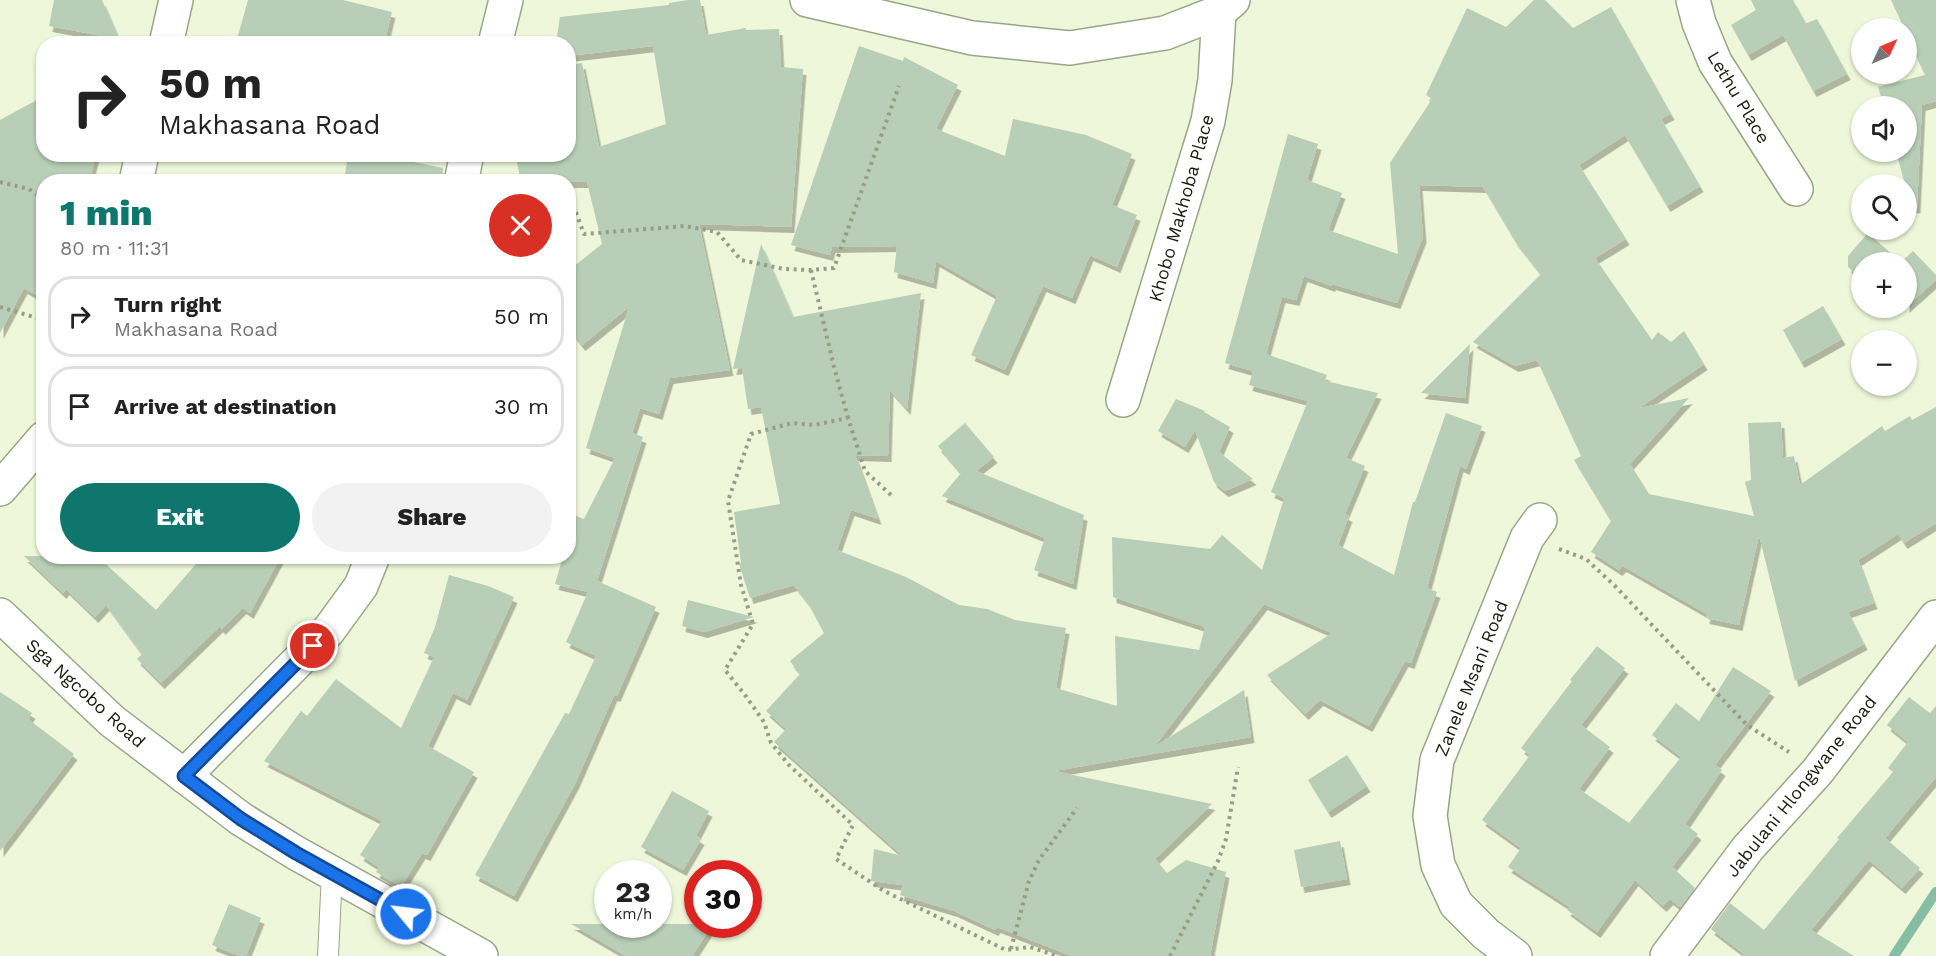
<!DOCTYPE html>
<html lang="en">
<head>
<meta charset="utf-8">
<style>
  :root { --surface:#fff; --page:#f2f2f2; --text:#222; --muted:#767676; --line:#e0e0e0; --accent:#0f766e }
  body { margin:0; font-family:"Work Sans",sans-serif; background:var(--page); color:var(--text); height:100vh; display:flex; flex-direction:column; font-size:22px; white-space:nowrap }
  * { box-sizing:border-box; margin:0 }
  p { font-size:20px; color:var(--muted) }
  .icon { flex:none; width:33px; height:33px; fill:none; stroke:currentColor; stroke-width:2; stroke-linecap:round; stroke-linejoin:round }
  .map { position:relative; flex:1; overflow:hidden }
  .details { position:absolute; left:36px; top:174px; width:540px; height:390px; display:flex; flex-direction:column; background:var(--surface); border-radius:24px; box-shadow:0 2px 4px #0004 }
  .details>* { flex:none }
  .top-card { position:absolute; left:36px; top:36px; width:540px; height:126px; border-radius:24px; box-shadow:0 2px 4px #0004; background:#fff; color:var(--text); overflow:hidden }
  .needle { width:39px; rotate:46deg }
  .fabs { position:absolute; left:1851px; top:18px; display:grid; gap:12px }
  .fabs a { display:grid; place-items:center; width:66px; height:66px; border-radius:50%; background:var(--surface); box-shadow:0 2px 4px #0004; font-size:30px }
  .speed { position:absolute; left:594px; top:860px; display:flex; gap:12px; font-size:30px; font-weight:700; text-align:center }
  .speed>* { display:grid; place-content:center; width:78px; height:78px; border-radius:50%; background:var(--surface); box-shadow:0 2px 4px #0004; line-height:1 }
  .speed small { font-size:15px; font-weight:400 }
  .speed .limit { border:9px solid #d22; background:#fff; color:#111 }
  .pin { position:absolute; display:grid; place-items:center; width:51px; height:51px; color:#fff; margin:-26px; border:3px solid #fff; border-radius:50%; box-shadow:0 2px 6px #0007 }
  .me { position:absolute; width:66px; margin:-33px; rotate:299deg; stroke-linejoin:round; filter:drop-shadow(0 0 4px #0008) }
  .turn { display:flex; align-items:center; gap:21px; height:126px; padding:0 24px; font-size:27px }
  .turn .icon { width:78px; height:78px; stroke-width:2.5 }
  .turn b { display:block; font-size:42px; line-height:51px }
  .round { display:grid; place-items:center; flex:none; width:63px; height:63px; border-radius:32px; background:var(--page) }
  .overview { display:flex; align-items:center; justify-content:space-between; height:102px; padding:0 24px }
  h1 { font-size:36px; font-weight:800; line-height:45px; color:var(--accent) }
  .action { display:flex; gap:12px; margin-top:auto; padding:12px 24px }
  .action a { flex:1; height:69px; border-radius:36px; background:var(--accent); color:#fff; font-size:24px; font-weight:800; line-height:69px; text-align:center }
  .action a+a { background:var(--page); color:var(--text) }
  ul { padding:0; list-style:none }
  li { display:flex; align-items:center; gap:18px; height:81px; margin:0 12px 9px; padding:0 12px; border:3px solid var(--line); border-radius:24px }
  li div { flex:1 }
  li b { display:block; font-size:22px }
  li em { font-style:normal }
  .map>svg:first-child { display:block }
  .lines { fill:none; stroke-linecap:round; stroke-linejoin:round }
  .stream { stroke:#86bda3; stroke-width:10 }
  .building { fill:#b8ceb6; filter:url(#shadow) }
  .service-casing { stroke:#9ca488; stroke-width:22 }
  .minor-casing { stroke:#9ca488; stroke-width:36 }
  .path { stroke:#979e88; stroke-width:4; stroke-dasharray:3 4.5; stroke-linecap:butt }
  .service { stroke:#fff; stroke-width:20 }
  .minor { stroke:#fff; stroke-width:33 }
  .route-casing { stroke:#114b97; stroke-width:15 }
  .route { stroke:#1a73e8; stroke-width:10 }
  .labels { text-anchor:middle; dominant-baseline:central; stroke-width:5; stroke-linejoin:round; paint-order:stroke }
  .street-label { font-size:18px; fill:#181b10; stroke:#fff }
</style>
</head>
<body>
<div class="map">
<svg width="1936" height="956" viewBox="0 0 1936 956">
  <defs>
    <filter id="shadow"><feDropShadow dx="3.5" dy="6" stdDeviation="0" flood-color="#0004"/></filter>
  </defs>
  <rect width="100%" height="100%" fill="#eef7d9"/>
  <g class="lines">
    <polyline class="stream" points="1894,956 1936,892"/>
  </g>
  <g class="building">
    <polygon points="54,0 102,0 119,39 49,26"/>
    <polygon points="248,0 343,0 392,12 384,44 254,44 237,39"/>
    <polygon points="688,0 700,0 706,35 746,28 746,30 779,29 781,67 803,69 791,227 699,224 730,370 670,378 659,414 640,408 632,433 643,437 597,581 656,607 617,696 614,695 576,782 514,896 475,875 565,713 569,714 596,656 566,642 588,592 555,584 563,556 568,556 568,540 576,516 584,519 615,458 586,448 629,307 582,345 568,328 568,271 602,244 587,182 521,182 516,158 532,154 568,154 568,65 582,63 599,147 666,124 653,46 568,56 568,44 556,44 560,17 669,5 669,3"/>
    <polygon points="1534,0 1545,0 1573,28 1611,7 1671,114 1661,119 1700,186 1667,206 1625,135 1579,165 1626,239 1595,258 1652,340 1658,332 1671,342 1684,331 1704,364 1639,408 1689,398 1630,464 1649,494 1754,516 1745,482 1751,480 1748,423 1781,422 1783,458 1794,456 1800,485 1882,426 1885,431 1910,416 1912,420 1936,407 1936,523 1904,543 1898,534 1858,560 1874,603 1848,612 1864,644 1795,681 1759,535 1739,625 1706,618 1707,614 1623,566 1619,570 1591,552 1611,521 1574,460 1581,456 1537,360 1515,366 1473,342 1541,274 1515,241 1483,187 1419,185 1423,237 1397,303 1332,284 1332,286 1304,276 1296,300 1282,297 1266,354 1327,375 1325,381 1378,393 1346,458 1365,466 1345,514 1349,516 1338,545 1394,575 1413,502 1415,502 1446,413 1482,426 1466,469 1460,466 1427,588 1437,592 1411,663 1405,661 1369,726 1320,700 1305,714 1267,675 1332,633 1264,604 1154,747 1244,690 1251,737 1054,771 1212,804 1155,859 1167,873 1186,860 1226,872 1210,956 1072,956 997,927 995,930 954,911 900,895 903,885 871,881 874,849 903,856 774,742 786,729 766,711 800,674 790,661 824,633 808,603 794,585 750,598 739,564 741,563 734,512 780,504 761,407 748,409 742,368 733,369 761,244 793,317 921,293 907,409 890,390 888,456 855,455 878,519 851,510 837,550 906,577 959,605 987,609 1015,620 1066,628 1056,688 1117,706 1115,636 1199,650 1205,627 1113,597 1112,537 1210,549 1222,535 1262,570 1284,498 1271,492 1308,401 1249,385 1253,371 1225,363 1288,134 1318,144 1307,180 1342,193 1328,230 1398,254 1390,163 1432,99 1426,95 1467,8 1506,27"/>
    <polygon points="1751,0 1793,0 1805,22 1797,27 1817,19 1847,74 1813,91 1783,35 1748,55 1731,25 1756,10"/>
    <polygon points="1891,0 1936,0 1936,101 1922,105 1917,207 1911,208 1906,184 1905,184 1896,152 1906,152 1906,106 1884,106 1878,87 1925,75 1906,35 1906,28 1904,28"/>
    <polygon points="859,46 903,61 904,57 958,85 936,129 1005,156 1013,119 1086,135 1132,154 1112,205 1137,215 1117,267 1090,255 1072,298 1043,286 1005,370 971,355 997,296 936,261 933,283 894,272 897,246 832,247 830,255 791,245"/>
    <polygon points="44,96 44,154 96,154 89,182 44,182 44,299 24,288 0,333 0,120"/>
    <polygon points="348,154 374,154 443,168 442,182 344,182"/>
    <polygon points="1868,233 1901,262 1913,251 1936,275 1936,280 1906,307 1906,262 1862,262 1862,279 1848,267 1848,256"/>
    <polygon points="1823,306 1842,339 1801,362 1783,330"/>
    <polygon points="1470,344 1465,398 1421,393"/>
    <polygon points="1176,399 1205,411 1204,412 1230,427 1219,452 1253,479 1225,491 1214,482 1195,430 1185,447 1158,431"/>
    <polygon points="965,423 994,457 976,471 1084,515 1073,584 1034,570 1045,538 942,496 961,473 938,446"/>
    <polygon points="24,556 97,556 156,610 203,556 281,556 250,613 243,608 222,629 220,626 161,683 137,659 142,654 106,605 95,617 66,589 63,593"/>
    <polygon points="449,575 488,586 514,597 467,700 453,693 428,746 474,772 427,855 422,853 401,887 376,872 379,867 360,855 382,821 264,761 301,711 307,716 336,679 401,728 434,657 424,653 435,627"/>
    <polygon points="688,600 754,617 704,632 682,626"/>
    <polygon points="1597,646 1625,668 1581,725 1610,747 1579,789 1629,823 1681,757 1652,735 1676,703 1699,721 1733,667 1771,691 1715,765 1722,770 1685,824 1698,834 1672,867 1695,888 1680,907 1670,899 1663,906 1635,880 1597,932 1567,910 1570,907 1508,867 1521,848 1482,820 1530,755 1521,748 1572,681 1570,680"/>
    <polygon points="0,692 32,713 28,719 74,754 0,851"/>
    <polygon points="1909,697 1930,713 1936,706 1936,777 1885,838 1920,868 1902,888 1869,860 1811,930 1854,956 1743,956 1744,954 1711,929 1730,903 1764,930 1839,839 1837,838 1893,772 1888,768 1908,742 1887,725"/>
    <polygon points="1347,755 1367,786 1328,812 1308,780"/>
    <polygon points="672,791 709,811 696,836 701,839 683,870 641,847"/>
    <polygon points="1340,841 1347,879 1301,887 1294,850"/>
    <polygon points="229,904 261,918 246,956 240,956 212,945"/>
    <polygon points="571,924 713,924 692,956 626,956"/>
  </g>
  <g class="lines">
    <g class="service-casing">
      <polyline id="service" points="328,956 332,873"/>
    </g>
    <g class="minor-casing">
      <g id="minor">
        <polyline points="807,0 972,38 1070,48 1165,33 1219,12 1233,0"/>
        <polyline points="1693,0 1699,23 1715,62 1796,189"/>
        <polyline points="166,44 176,0"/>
        <polyline points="495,44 506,0"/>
        <polyline points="136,182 142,154"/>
        <polyline points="461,182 467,154"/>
        <polyline points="1123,400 1208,121 1215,80 1219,12"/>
        <polyline points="0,489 44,438"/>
        <polyline points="0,615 112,721 241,819 296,853 481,956"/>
        <polyline points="184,776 329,630 361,586 373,556"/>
        <polyline points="1515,956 1486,934 1456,904 1438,865 1430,816 1437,760 1527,538 1540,520"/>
        <polyline points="1667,956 1748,848 1817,772 1936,617"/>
      </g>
    </g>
    <g class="path">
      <polyline points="0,182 29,189 44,200"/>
      <polyline points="568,202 572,202 584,234 685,226 717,232 741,260 784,269 811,270 834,268 899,86"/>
      <polyline points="811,270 834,367 848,418"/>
      <polyline points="0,307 44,320"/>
      <polyline points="891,495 865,471 848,418 814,425 792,423 751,434 728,501 741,585 753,624 725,670 745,695 764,722 771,743 789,765 853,825 836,859 884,891 1006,950 1030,947 1057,956"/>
      <polyline points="1559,549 1586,559 1615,586 1747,725 1789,752"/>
      <polyline points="1011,949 1029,881 1039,860 1077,808"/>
      <polyline points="1170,956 1218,861 1226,839 1238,767"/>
    </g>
    <use href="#service" class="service"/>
    <use href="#minor" class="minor"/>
  </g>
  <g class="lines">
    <g class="route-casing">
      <polyline id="route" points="313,646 184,776 241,819 296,853 406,914"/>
    </g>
    <use href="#route" class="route"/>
  </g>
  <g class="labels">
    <g class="street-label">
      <text transform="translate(1739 97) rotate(59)">Lethu Place</text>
      <text transform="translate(1181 208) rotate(-74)">Khobo Makhoba Place</text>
      <text transform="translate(1471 678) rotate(-68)">Zanele Msani Road</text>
      <text transform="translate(86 693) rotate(42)">Sga Ngcobo Road</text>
      <text transform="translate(1801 786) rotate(-51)">Jabulani Hlongwane Road</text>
    </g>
  </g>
</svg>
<div class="fabs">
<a><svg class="needle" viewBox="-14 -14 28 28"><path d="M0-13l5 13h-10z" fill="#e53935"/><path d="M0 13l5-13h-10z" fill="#767676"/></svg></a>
<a><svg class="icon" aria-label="sound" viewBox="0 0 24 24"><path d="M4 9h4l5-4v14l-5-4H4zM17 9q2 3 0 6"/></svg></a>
<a><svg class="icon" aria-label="search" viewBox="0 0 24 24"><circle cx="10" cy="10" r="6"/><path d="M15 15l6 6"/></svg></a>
<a>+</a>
<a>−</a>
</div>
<div class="speed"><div>23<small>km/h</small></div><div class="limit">30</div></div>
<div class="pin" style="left:313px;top:646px;background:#d93025"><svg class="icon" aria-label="arrive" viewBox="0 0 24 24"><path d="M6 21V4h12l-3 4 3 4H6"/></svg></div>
<svg class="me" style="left:406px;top:914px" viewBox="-20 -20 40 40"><circle r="17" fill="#1a73e8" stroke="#fff" stroke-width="3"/><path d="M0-11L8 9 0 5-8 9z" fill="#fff"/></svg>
<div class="top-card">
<div class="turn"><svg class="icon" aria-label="right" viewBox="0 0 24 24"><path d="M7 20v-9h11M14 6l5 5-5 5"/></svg><div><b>50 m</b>Makhasana Road</div></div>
</div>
<section class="details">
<div class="overview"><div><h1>1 min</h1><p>80 m · 11:31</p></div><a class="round" style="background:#d93025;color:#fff"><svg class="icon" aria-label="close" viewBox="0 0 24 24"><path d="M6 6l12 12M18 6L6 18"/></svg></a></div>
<ul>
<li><svg class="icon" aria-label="right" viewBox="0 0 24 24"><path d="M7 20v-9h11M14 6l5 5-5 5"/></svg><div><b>Turn right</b><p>Makhasana Road</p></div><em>50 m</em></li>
<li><svg class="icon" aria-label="arrive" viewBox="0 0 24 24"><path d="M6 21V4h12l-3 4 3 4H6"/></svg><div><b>Arrive at destination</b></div><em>30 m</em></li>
</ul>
<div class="action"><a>Exit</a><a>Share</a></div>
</section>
</div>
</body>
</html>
